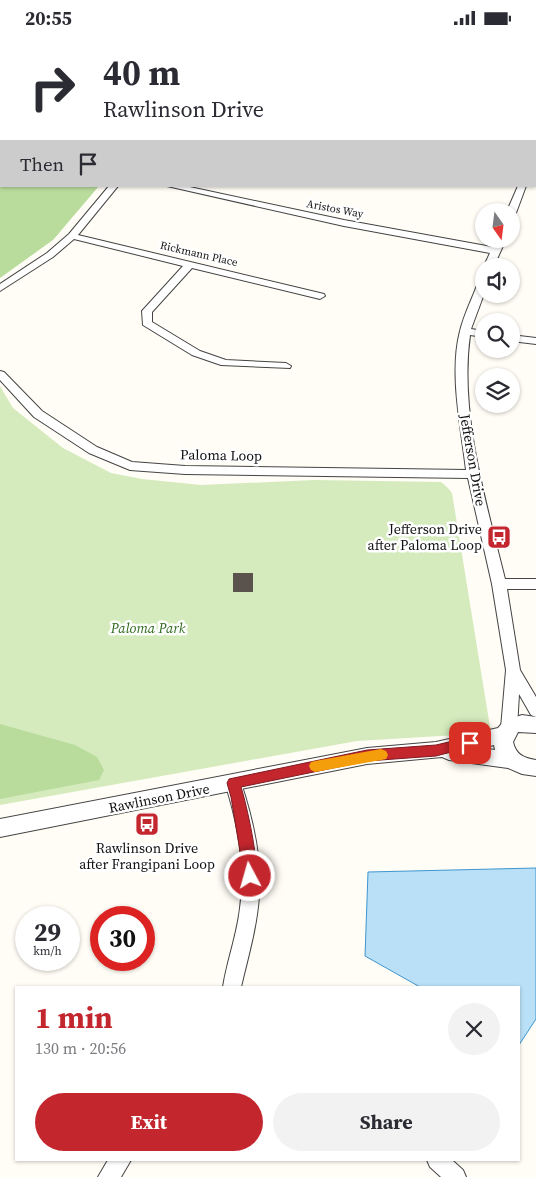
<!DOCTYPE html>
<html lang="en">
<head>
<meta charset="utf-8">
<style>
  :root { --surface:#fff; --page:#f2f2f3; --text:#2b2b33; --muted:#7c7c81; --accent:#c4262e }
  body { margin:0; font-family:"Source Serif 4",serif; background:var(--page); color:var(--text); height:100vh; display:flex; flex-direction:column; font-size:19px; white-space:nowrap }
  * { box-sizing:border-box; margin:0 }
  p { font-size:16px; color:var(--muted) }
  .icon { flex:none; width:28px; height:28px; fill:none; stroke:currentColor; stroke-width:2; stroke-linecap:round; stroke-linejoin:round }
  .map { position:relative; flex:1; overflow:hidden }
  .drawer { position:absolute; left:15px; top:951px; width:505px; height:175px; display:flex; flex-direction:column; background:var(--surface); border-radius:0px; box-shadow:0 1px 4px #0004 }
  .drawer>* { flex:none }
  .guide { position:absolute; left:0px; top:0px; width:536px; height:152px; box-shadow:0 1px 4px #0004; background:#fff; color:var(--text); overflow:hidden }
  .needle { width:32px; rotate:166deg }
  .controls { position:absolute; left:475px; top:168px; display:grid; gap:10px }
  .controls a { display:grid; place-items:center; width:45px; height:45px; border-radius:50%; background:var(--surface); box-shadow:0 1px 4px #0004; font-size:25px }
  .speed { position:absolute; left:15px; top:871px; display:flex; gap:10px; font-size:25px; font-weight:700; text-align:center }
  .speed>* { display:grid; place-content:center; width:65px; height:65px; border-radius:50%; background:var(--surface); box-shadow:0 1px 4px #0004; line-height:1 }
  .speed small { font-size:12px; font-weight:400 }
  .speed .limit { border:8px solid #d22; background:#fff; color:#111 }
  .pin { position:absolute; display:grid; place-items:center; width:42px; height:42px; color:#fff; margin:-21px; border-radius:10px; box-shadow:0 2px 8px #0006 }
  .me { position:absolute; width:55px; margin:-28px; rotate:354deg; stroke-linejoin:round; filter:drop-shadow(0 0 4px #0008) }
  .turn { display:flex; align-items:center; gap:18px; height:105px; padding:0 20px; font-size:22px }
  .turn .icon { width:65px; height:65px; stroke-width:2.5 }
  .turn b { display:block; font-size:35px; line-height:42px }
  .then { display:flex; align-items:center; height:48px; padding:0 20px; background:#0003; gap:10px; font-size:19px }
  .round { display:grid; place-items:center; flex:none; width:52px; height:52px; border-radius:26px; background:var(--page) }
  .headline { display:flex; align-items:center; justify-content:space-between; height:85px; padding:0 20px }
  h1 { font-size:30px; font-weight:700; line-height:38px; color:var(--accent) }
  .cta { display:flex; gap:10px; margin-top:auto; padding:10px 20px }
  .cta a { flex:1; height:58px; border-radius:30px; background:var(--accent); color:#fff; font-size:20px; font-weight:700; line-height:58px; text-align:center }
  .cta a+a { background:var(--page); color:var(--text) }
  .status { display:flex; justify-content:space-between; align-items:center; height:35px; padding:0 25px; background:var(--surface); direction:ltr }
  .status svg { height:14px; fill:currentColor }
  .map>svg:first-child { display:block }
  .green { fill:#d5ebbd }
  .forest { fill:#b9dc9c }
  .water { fill:#b9e0f7; stroke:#3f96cf }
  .building { fill:#5a524d }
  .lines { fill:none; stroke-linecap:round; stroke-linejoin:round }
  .minor-casing { stroke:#444; stroke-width:2 }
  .tertiary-casing { stroke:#444; stroke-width:2 }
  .minor { fill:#fff; fill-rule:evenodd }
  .tertiary { fill:#fff; fill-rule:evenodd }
  .route { fill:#c4262e; stroke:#7f191e }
  .slow { fill:#f59e0b }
  .labels { text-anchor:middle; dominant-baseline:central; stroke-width:5; stroke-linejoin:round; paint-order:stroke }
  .far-street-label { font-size:11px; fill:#111; stroke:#fff }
  .street-label { font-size:14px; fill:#111; stroke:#fff }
  .poi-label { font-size:14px; fill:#111; stroke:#fff; text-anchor:end }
  .park-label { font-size:14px; font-style:italic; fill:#2f6b1f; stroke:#fff }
</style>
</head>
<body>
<div class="status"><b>20:55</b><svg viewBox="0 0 49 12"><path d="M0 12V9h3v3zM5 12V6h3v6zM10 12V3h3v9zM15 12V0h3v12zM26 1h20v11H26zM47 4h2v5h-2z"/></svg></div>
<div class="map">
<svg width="536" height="1142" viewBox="0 0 536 1142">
  <rect width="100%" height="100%" fill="#fffdf5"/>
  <polygon class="green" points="0,351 13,373 63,413 111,438 142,444 201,450 314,445 441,447 448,453 452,458 491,698 357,706 0,770"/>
  <g class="forest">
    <polygon points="0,137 1,151 99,151 53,205 0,243"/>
    <polygon points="0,689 75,710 97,722 104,735 99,745 0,764"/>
  </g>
  <polygon class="water" points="536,833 536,984 519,1010 519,952 420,952 365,921 368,837"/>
  <rect class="building" x="233" y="538" width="20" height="19"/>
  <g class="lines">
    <g class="minor-casing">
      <g id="minor">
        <rect x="120" y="0" width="7" height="1"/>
        <rect x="226" y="0" width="6" height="1"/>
        <rect x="329" y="0" width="7" height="1"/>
        <rect x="429" y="0" width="7" height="1"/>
        <rect x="535" y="6" width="1" height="5"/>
        <rect x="535" y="55" width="1" height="4"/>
        <polygon points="536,114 536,122 535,123 535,115"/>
        <polygon points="0,127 1,128 1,133 0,133"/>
        <rect x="535" y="139" width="1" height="6"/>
        <polygon points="109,151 118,151 78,200 324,259 325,261 320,264 192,233 152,277 152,287 200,316 226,325 286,328 291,331 290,333 221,330 192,320 143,290 142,276 183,231 74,204 53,222 0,256 0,249 47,218 69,199"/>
        <polygon points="167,151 185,151 344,185 492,212 496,204 506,204 494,231 484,231 490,218 344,191"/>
        <polygon points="518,151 526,151 516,178 511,181 511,176 507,176"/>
        <path d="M484,242V259L471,294L484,296V302L470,300C459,379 486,467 505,544H536V554H507L520,635L536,662V682L531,680L519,659L517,693L514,697L509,699L504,697L501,693L506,635L492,549L468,443L185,439L130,435L89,418L34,382L0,345V336L4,337L42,376L97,412L132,427L185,431L466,435C461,392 449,338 460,296C464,279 473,262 479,245Z"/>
        <polygon points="511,300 536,303 536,309 511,306"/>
        <path d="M233,741L239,743L241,748C253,784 262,824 259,861C257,892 248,922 241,952H223C227,926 237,900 240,873C246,832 238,788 225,748L227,743Z"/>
        <polygon points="108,1125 131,1125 121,1142 98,1142"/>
        <polygon points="427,1125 452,1125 463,1135 466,1142 441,1142 430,1132"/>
      </g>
    </g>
    <g class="tertiary-casing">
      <path id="tertiary" d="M522,680L536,682V698L518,697L513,707C516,720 524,723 536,725V741L522,739L508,733L449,725L442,722L367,729L0,802V784L367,713L436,707L498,693L504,686ZM494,710L495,715L482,713Z"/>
    </g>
    <use href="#minor" class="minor"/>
    <use href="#tertiary" class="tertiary"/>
  </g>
  <path class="route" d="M470,702L474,704L476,708L474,711L436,721L367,726L241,752C246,767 261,833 255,846L250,847L245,846L231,762L227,748L229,744L367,715L436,710Z"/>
  <polygon class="slow" points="381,714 386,716 388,720 386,724 381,725 315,737 311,735 309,731 311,727 315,726"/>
  <defs>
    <g id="bus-square" transform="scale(1.25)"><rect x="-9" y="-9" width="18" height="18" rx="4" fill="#c4262e" stroke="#fff"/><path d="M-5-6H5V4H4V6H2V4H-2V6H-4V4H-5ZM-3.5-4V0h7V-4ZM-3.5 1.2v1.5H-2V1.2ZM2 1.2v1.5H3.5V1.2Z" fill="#fff"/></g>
  </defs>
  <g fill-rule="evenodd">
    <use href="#bus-square" x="499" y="502"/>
    <use href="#bus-square" x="147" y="789"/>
  </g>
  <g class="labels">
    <g class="far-street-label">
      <text transform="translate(335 174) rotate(11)">Aristos Way</text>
      <text transform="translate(199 219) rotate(13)">Rickmann Place</text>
    </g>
    <g class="street-label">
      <text transform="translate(221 420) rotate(1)">Paloma Loop</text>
      <text transform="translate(473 425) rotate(80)">Jefferson Drive</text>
      <text transform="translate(159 763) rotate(-11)">Rawlinson Drive</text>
    </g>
    <g class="poi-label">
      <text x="482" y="494">Jefferson Drive<tspan x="482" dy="16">after Paloma Loop</tspan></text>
      <text x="147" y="813" text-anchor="middle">Rawlinson Drive<tspan x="147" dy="16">after Frangipani Loop</tspan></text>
    </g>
    <g class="park-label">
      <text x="148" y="593">Paloma Park</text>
    </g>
  </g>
</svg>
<div class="controls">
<a><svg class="needle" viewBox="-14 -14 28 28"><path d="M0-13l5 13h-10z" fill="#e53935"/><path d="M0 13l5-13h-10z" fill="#7c7c81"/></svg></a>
<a><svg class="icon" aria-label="sound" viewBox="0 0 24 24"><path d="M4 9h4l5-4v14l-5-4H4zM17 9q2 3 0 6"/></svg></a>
<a><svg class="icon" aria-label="search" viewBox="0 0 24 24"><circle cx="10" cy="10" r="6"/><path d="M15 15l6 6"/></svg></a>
<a><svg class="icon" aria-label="layers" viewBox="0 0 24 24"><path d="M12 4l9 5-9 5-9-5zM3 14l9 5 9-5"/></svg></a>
</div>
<div class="speed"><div>29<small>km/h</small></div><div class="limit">30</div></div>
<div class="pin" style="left:470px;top:708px;background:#d93025"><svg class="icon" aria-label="arrive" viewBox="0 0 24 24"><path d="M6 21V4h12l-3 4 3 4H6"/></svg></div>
<svg class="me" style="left:250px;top:841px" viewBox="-20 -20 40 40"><circle r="17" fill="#c4262e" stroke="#fff" stroke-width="3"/><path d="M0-11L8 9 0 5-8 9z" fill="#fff"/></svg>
<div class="guide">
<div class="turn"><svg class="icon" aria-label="right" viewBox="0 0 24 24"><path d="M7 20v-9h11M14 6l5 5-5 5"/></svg><div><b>40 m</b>Rawlinson Drive</div></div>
<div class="then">Then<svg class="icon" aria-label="arrive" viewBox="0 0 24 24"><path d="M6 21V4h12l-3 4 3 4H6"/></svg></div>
</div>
<section class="drawer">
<div class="headline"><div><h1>1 min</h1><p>130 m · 20:56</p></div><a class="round"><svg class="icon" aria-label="close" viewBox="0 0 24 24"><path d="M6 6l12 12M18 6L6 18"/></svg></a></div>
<div class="cta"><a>Exit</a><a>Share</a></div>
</section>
</div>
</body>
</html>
